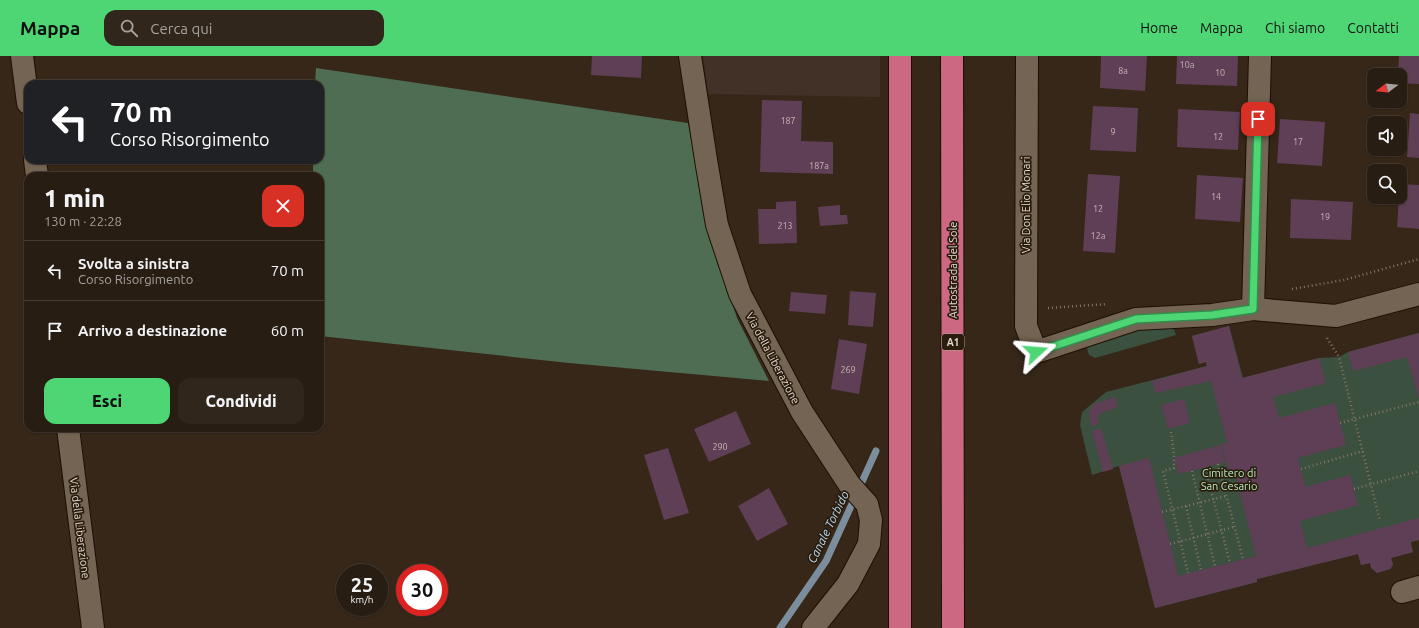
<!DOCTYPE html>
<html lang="it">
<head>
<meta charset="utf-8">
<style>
  :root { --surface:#281d12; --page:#30261b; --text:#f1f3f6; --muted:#a5a29f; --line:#443b32; --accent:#4ed675 }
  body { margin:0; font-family:Ubuntu,sans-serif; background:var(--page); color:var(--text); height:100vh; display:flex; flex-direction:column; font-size:15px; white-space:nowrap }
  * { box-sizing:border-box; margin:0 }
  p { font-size:13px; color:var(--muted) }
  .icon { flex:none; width:22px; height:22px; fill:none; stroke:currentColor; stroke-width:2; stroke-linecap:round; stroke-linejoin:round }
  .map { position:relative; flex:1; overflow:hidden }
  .side { position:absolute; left:24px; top:116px; width:300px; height:260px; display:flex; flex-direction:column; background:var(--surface); border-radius:12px; box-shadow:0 1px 3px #0004,0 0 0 1px var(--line) }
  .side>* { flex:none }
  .hud { position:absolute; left:24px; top:24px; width:300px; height:84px; border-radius:12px; box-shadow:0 1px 3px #0004,0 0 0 1px var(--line); background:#202124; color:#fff; overflow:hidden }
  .needle { width:26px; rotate:254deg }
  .tools { position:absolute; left:1367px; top:12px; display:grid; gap:8px }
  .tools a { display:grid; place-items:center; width:40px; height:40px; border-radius:8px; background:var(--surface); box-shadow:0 1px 3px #0004,0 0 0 1px var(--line); font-size:20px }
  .speed { position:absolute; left:336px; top:508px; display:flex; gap:8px; font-size:20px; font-weight:700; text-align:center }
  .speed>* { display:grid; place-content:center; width:52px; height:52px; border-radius:50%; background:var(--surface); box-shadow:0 1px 3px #0004,0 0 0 1px var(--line); line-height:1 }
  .speed small { font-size:10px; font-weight:400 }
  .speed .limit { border:6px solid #d22; background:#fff; color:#111 }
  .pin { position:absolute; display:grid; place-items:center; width:34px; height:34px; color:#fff; margin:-17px; border-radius:8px; box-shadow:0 2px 6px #0006 }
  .me { position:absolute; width:44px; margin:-22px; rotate:71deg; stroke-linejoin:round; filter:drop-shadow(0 0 3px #0008) }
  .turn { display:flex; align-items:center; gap:14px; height:84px; padding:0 20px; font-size:18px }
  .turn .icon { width:52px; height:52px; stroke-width:2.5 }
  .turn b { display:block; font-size:28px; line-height:34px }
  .round { display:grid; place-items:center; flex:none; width:42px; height:42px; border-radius:12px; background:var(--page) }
  .overview { display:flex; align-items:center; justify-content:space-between; height:68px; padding:0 20px }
  h1 { font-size:24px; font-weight:800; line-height:30px }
  .action { display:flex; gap:8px; margin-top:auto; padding:8px 20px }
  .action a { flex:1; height:46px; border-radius:12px; background:var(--accent); color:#111; font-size:16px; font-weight:800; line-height:46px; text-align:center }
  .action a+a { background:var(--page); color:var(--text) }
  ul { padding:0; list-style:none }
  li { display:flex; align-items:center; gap:12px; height:60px; padding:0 20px; border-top:1px solid var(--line) }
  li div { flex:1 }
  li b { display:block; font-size:15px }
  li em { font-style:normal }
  header { display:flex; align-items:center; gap:24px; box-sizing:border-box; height:56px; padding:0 20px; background:var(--accent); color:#111 }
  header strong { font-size:19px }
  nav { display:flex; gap:22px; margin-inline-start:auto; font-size:14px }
  .search { width:280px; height:36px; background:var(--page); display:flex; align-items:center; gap:10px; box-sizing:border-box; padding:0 14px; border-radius:12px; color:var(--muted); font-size:15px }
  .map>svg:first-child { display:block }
  .industrial { fill:#413127 }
  .green { fill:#3b503e }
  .forest { fill:#4e6d52 }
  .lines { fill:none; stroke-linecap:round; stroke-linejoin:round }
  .stream { stroke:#7c8e9e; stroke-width:7 }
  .building { fill:#5f3f56 }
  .minor-casing { stroke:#1d0f03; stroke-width:24 }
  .highway-casing { stroke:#1d0f03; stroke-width:24 }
  .path { stroke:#837669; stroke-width:2.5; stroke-dasharray:1 3; stroke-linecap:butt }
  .minor { stroke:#746453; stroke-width:22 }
  .highway { stroke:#cd6883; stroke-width:22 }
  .route-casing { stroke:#338b4c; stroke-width:10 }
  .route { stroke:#4ed675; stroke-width:7 }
  .labels { text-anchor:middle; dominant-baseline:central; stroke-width:3.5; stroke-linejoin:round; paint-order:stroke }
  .number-label { font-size:9px; fill:#c4b5b4 }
  .shield { fill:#2b1d0e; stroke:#aea398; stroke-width:1 }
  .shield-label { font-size:10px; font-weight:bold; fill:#e6dcd3 }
  .street-label { font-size:11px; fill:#e6dcd3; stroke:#2b1d0e }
  .park-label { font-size:11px; fill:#b4ebbc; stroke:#2b1d0e }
  .water-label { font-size:12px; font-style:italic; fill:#bcdcf8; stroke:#2b1d0e }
</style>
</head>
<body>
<header>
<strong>Mappa</strong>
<div class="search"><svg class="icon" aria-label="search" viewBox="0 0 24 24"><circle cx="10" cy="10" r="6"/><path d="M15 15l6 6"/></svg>Cerca qui</div>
<nav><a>Home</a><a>Mappa</a><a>Chi siamo</a><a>Contatti</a></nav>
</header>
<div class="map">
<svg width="1419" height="572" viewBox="0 0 1419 572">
  <rect width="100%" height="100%" fill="#362718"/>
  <polygon class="industrial" points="703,0 880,0 880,41 708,38"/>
  <g class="green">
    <polygon points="1155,269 1173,271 1176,279 1095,302 1089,299 1087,292 1092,285"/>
    <polygon points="1229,270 1243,322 1319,302 1339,301 1348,296 1419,277 1419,484 1411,486 1413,496 1391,502 1393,509 1390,513 1377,517 1370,507 1361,509 1358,498 1257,523 1257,526 1155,552 1119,410 1092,419 1080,369 1082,356 1106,336 1207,310 1206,306 1199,308 1192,280"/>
  </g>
  <polygon class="forest" points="316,12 688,67 707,169 737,262 769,325 569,307 320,280 320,120 313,120 313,104 320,104 320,28 315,28"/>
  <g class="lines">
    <polyline class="stream" points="780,572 826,505 876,395"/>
  </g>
  <g class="building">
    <polygon points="592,0 642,0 641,22 591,19"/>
    <polygon points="1101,0 1147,0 1145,35 1100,32"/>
    <polygon points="1177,0 1238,0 1237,30 1176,28"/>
    <polygon points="1399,0 1419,0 1419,28 1400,27 1400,19 1398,19"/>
    <polygon points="762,44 802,45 801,85 833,86 833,118 760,116"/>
    <polygon points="1093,50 1138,52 1136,96 1090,94"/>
    <polygon points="1178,53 1240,56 1238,94 1177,91"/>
    <polygon points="1410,57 1419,58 1419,102 1407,101"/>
    <polygon points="1280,63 1325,66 1322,110 1277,107"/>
    <polygon points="1088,118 1120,120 1115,197 1083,195"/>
    <polygon points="1197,119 1243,122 1240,166 1195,163"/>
    <polygon points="1400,128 1419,129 1419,173 1397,171"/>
    <polygon points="1291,143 1353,146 1351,184 1290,182"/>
    <polygon points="796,145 797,187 759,188 758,153 776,153 776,146"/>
    <polygon points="840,149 840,159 847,159 848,168 820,170 818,151"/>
    <polygon points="850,235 876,237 873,271 848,269"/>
    <polygon points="791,236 827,239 825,258 789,255"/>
    <polygon points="1229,270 1242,322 1319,302 1326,327 1273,341 1279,362 1335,347 1346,389 1298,402 1305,431 1350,419 1358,449 1300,465 1307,492 1419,462 1419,484 1410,486 1413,496 1391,502 1393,509 1390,513 1377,517 1371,512 1370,507 1361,509 1358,498 1257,523 1257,526 1155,552 1119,410 1149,402 1178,520 1256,500 1235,417 1229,419 1221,388 1227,387 1211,325 1155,337 1152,325 1207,310 1206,306 1199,308 1192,280"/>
    <polygon points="1419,277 1419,343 1407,301 1353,315 1348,296"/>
    <polygon points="839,283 867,288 859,338 831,333"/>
    <polygon points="1115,341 1118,351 1099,358 1097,361 1099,368 1091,370 1089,356 1094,348"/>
    <polygon points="1184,343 1190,367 1168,373 1161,349"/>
    <polygon points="736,355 751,388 709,406 694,373"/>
    <polygon points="1101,372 1113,413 1103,416 1092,375"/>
    <polygon points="1220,389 1225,406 1179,418 1174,402"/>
    <polygon points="668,392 689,457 664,464 644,399"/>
    <polygon points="769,432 788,468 757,485 738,450"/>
  </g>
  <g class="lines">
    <g class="minor-casing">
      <g id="minor">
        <polyline points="22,0 28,47"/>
        <polyline points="690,0 706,104 717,169 740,238 802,356 849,428 867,448 871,464 869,488 848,528 813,572"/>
        <polyline points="1027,0 1026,270 1036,296 1136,263 1212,259 1253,253 1336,260 1419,238"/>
        <polyline points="35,104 37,120"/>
        <polyline points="1253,253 1260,0"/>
        <polyline points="68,372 93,572"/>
        <polyline points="1402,536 1419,531"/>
      </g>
    </g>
    <g class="highway-casing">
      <g id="highway">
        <polyline points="952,0 953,572"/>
        <polyline points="900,572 900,0"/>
      </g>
    </g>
    <g class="path">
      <polyline points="1292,233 1344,224 1419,203"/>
      <polyline points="1048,252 1107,248"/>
      <polyline points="1327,282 1339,301 1380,465"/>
      <polyline points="1340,367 1419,346"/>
      <polyline points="1171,376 1174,398 1174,412 1163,415 1188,517"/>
      <polyline points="1218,408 1243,503"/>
      <polyline points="1205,411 1230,507"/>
      <polyline points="1301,413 1363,395"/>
      <polyline points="1192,415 1215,510"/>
      <polyline points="1354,433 1419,415"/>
      <polyline points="1186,450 1201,514"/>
      <polyline points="1162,456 1226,440"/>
      <polyline points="1170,488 1234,471"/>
    </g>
    <use href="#minor" class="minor"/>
    <use href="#highway" class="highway"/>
  </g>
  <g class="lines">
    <g class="route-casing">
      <polyline id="route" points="1036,296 1136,263 1212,259 1253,253 1258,63"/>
    </g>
    <use href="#route" class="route"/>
  </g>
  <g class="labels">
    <g class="number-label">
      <text x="1187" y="9">10a</text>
      <text x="1123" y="15">8a</text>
      <text x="1220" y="17">10</text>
      <text x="788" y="65">187</text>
      <text x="1113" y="76">9</text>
      <text x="1218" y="81">12</text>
      <text x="1298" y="86">17</text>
      <text x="819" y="110">187a</text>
      <text x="1216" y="141">14</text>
      <text x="1098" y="153">12</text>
      <text x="1325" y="161">19</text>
      <text x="785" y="170">213</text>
      <text x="1098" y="180">12a</text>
      <text x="848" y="314">269</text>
      <text x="720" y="391">290</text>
    </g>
    <rect class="shield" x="942" y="278" width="22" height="16" rx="3"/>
    <g class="shield-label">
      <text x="953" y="286">A1</text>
    </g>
    <g class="street-label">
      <text transform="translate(1026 149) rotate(-90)">Via Don Elio Monari</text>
      <text transform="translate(953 214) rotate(-90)">Autostrada del Sole</text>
      <text transform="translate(773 302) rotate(62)">Via della Liberazione</text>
      <text transform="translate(80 472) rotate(83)">Via della Liberazione</text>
    </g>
    <g class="park-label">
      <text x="1229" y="417">Cimitero di<tspan x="1229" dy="13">San Cesario</tspan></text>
    </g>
    <g class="water-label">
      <text transform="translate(828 471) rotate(-64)">Canale Torbido</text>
    </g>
  </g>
</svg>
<div class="tools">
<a><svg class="needle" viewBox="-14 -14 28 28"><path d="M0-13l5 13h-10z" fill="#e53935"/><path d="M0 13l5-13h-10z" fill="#a5a29f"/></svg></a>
<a><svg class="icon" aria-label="sound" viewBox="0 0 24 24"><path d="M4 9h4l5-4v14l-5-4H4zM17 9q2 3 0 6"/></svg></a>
<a><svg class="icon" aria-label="search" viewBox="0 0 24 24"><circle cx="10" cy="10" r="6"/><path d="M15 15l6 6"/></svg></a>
</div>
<div class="speed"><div>25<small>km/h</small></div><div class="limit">30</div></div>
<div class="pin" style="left:1258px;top:63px;background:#d93025"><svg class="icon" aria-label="arrive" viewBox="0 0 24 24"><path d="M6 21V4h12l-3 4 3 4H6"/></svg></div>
<svg class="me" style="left:1036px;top:296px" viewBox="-20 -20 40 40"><path d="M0-17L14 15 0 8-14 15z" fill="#4ed675" stroke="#fff" stroke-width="4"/></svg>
<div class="hud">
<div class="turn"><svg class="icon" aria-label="left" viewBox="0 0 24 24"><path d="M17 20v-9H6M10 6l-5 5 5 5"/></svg><div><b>70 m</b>Corso Risorgimento</div></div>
</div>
<section class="side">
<div class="overview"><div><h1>1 min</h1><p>130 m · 22:28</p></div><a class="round" style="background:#d93025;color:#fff"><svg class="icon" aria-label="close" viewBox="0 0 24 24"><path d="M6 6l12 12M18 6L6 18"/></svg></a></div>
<ul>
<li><svg class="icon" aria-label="left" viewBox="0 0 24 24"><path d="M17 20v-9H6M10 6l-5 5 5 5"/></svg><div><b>Svolta a sinistra</b><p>Corso Risorgimento</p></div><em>70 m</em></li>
<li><svg class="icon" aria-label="arrive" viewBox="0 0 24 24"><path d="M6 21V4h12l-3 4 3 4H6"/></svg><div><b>Arrivo a destinazione</b></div><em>60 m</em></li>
</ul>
<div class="action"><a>Esci</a><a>Condividi</a></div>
</section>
</div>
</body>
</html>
